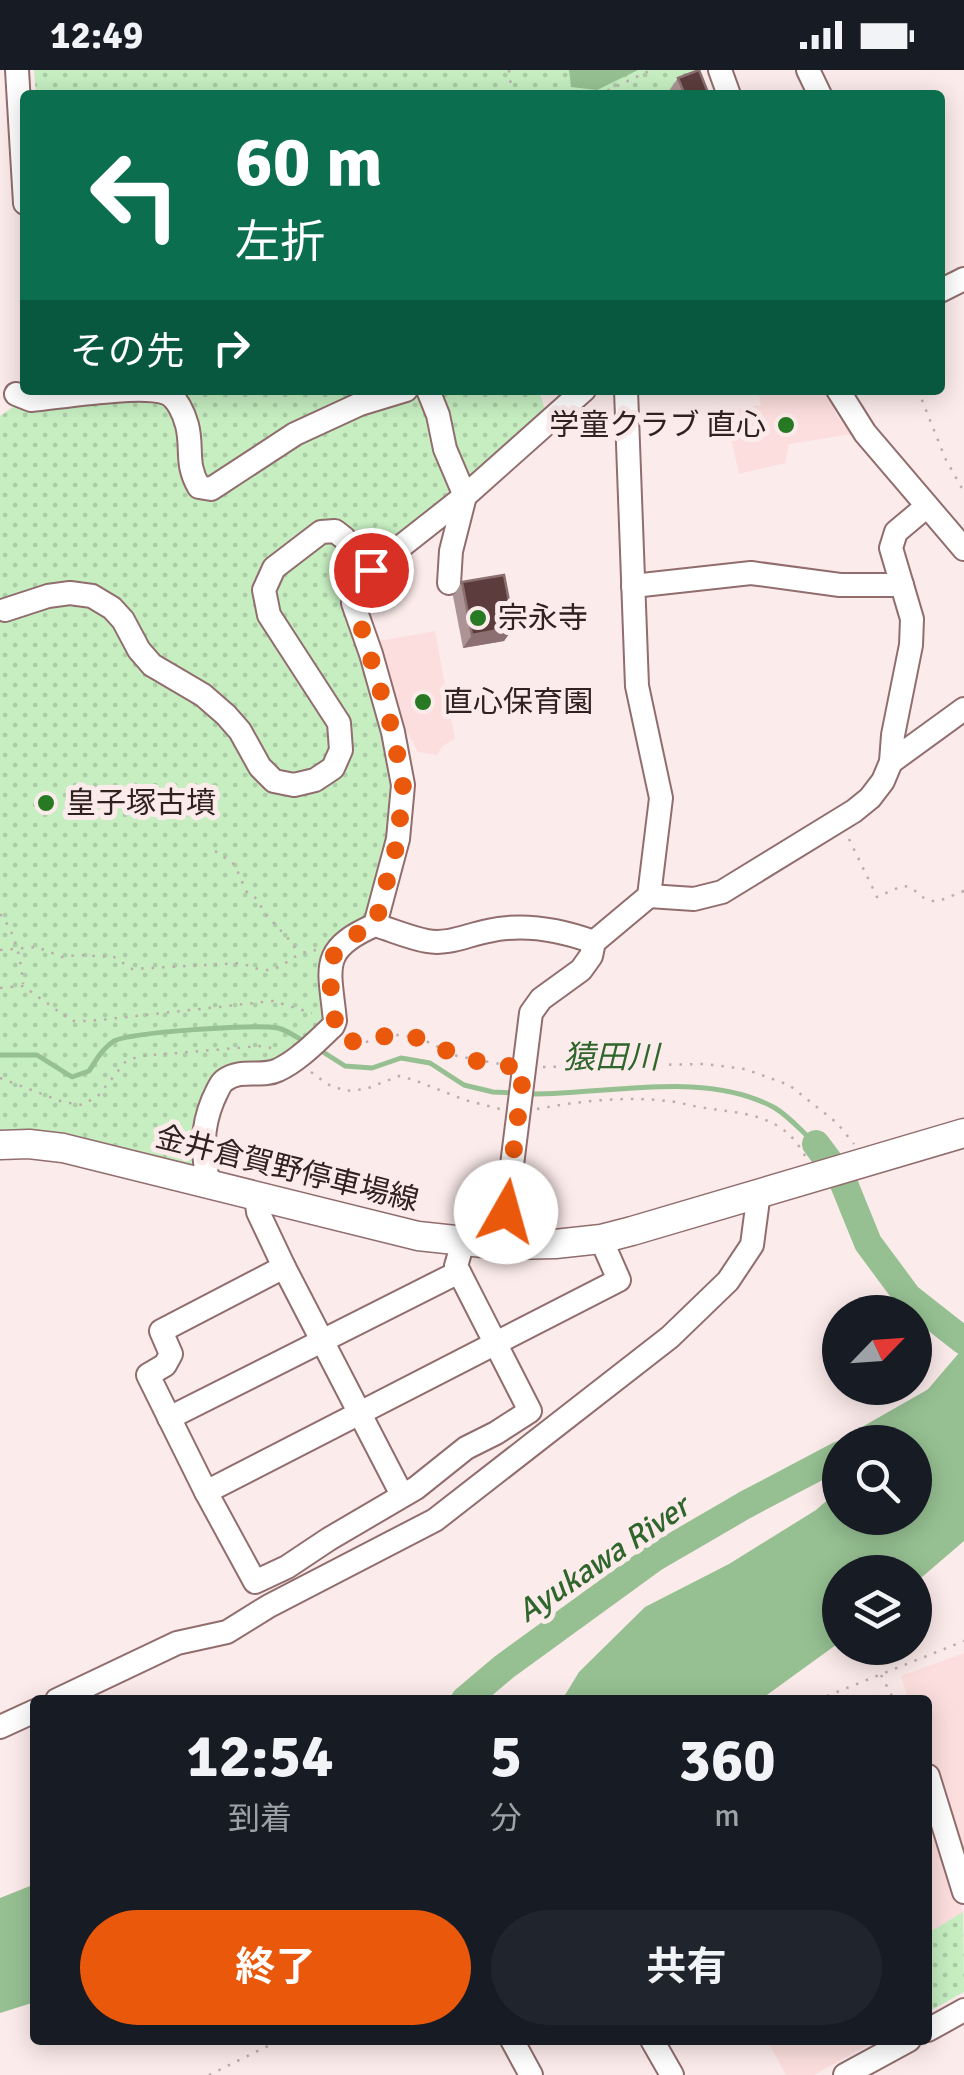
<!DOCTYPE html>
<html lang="ja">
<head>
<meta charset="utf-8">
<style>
  :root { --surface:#171b24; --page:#20242c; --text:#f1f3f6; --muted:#9ea1a6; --accent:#ea580c }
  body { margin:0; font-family:Signika,"Noto Sans JP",sans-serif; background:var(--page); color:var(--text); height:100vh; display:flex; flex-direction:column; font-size:38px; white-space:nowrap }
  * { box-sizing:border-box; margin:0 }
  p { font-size:32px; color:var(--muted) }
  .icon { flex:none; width:55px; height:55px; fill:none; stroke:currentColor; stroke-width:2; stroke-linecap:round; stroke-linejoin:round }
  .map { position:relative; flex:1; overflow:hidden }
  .panel { position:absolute; left:30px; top:1625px; width:902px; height:350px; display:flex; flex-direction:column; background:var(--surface); border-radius:10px; box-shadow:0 5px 25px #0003 }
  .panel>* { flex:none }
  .guide { position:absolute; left:20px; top:20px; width:925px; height:305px; border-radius:10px; box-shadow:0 5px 25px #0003; background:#0b6e4f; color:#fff; overflow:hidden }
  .needle { width:65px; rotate:65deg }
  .tools { position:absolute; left:822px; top:1225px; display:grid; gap:20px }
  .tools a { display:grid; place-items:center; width:110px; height:110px; border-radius:50%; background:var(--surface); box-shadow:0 5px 25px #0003; font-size:50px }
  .pin { position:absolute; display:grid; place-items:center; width:85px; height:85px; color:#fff; margin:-42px; border:5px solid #fff; border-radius:50%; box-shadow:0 2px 10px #0007 }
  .me { position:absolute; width:110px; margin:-55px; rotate:7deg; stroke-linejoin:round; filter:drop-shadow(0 0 8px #0008) }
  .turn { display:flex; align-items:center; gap:35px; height:210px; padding:0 50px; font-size:45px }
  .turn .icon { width:130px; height:130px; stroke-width:2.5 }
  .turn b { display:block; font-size:70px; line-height:85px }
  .then { display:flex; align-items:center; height:95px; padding:0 50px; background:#0003; gap:20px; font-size:38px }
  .eta { display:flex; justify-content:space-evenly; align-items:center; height:170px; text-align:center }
  .eta b { font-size:60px; font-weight:700; line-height:70px }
  .button { display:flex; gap:20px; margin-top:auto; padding:20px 50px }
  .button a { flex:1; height:115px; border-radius:60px; background:var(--accent); color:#fff; font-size:40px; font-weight:700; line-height:115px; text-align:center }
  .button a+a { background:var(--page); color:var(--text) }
  .status { display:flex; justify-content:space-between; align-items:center; height:70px; padding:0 50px; background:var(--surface); direction:ltr }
  .status svg { height:28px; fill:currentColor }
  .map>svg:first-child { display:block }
  .built { fill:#fcdede }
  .park { fill:url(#park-dots) }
  .water { fill:#96c092 }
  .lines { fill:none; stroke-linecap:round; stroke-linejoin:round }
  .stream { stroke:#96c092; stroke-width:5 }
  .river { stroke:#96c092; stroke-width:28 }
  .minor-casing { stroke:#916d6d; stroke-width:26 }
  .major-casing { stroke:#916d6d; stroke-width:31 }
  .path { stroke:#bdacac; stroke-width:2.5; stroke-dasharray:2.5 8; stroke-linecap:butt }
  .minor { stroke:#fff; stroke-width:22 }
  .major { stroke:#fff; stroke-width:28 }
  .wall { fill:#ac9494 }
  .shaded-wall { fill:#8c7071 }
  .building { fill:#5c3c3d; stroke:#8c7071; stroke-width:2.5 }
  .route { stroke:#ea580c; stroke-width:18; stroke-dasharray:0 32.4 }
  .poi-dot { fill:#287924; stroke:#fcebeb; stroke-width:4 }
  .labels { text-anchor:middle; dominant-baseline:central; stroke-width:10; stroke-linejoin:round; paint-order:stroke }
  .poi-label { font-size:30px; fill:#312222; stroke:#fcebeb; text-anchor:start }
  .street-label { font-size:30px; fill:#312222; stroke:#fcebeb }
  .water-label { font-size:32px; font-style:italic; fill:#2f662b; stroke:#fcebeb }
</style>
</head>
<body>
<div class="status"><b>12:49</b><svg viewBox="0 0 49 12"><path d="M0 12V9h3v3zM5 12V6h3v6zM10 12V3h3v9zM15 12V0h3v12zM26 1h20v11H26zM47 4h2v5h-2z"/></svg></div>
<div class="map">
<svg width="964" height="2005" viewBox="0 0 964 2005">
  <defs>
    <pattern id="park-dots" width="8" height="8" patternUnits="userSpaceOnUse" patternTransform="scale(2.5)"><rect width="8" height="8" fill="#c6eec1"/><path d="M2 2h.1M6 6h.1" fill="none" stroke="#abcca6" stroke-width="1.8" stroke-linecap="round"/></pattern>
  </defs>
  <rect width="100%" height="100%" fill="#fcebeb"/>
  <g class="built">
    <polygon points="758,320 826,320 837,346 852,364 789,374 785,393 739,404 725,341 761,335"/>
    <polygon points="435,561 455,669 442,676 437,685 418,682 408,663 397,664 372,572"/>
    <polygon points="964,1583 964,1792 944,1721 928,1684 928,1630 908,1630 901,1606"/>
    <polygon points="928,1728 963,1842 928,1863"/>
    <polygon points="767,1970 876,1970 814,2005 786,2005"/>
  </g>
  <g class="park">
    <polygon points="34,0 698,0 707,25 36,25"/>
    <polygon points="37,320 539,320 546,344 342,517 368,585 400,717 372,850 335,874 331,955 281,995 219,1004 205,1108 0,1064 0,346"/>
    <polygon points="963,1842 964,1922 928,1942 928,1863"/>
  </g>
  <g class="water">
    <polygon points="569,0 638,0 597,20 571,17"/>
    <polygon points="964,1277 964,1471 915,1513 915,1502 840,1502 840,1572 760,1630 562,1630 579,1602 645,1537 729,1494 816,1440 840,1419 840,1448 915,1448 915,1372 883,1372"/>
    <polygon points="35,1814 35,1932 0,1943 0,1828"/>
  </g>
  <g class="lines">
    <g class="stream">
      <polyline points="320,980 345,996 372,998 401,988 430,993 464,1015 493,1022 514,1023"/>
      <path d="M0,985H37L72,1007L89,1001C96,990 103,978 114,971C132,962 256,954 278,958C287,960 297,968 306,972"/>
      <path d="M530,1024C607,1025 705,999 775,1038C790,1047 803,1063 816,1074"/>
    </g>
    <g class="river">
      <polyline points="816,1074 842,1109 868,1173 908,1227 964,1271"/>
      <polyline points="864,1372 964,1315"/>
      <polyline points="465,1630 504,1597 654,1488 745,1435 840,1385"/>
    </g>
    <g class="minor-casing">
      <g id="minor">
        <polyline points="17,0 25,133"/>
        <polyline points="720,0 729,25"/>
        <polyline points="808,0 820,25"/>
        <polyline points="940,221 964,209"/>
        <polyline points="428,320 438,345 445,379 465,426 451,481 449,513"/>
        <polyline points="838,320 865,363 964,479"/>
        <path d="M16,324L31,330C62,327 140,314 166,323C177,327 184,344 187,355C193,378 185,394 199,417L211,419L295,364L360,334L406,320"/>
        <polyline points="633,516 751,503 840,515 902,515"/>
        <polyline points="5,540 48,526 70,523 92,526 112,538 123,550 139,580 152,595 203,625 226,645 240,661 260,697 274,711 294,715 315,710 333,698 341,680 339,653 269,545 264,520 274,498 321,462 335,461 344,468 371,500"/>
        <polyline points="891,692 964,639"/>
        <polyline points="649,826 694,829 722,822 854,741 870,728 883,711 891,692 893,665 911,575 912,549 891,478 896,462 927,436"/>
        <polyline points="375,855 398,769 403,715 393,662 371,584 353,533 371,500 465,426 584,320"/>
        <path d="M209,1114C202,1083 201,1059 213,1030C216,1024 220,1013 225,1010C241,998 262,1008 278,1000C298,991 317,971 333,956L335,951C330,898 318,880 375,855C392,860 410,868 427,871C448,875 467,865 488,861C522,853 561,860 594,872"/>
        <polyline points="256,1126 258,1142 284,1197 161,1261 171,1284 165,1295 148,1305 206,1422 619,1210 601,1169"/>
        <polyline points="502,1175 531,943 541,929 581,900 591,886 594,872 649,826 661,728 637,616 626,320"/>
        <polyline points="284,1197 402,1425"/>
        <polyline points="169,1348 459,1202"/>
        <polyline points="206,1422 255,1512 287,1497 329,1469 416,1418 466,1378 496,1363 530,1341 456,1196 463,1172"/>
        <polyline points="57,1630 177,1573 227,1562 269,1536 435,1450 670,1267 728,1211 752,1175 759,1122"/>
        <polyline points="0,1657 35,1641"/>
        <polyline points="928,1706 964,1822"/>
        <polyline points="928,1960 964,1940"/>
        <polyline points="512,1970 531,2005"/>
        <polyline points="652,1970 672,2005"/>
        <polyline points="845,2005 909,1970"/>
      </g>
    </g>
    <g class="major-casing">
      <polyline id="major" points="0,1075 29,1074 63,1078 418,1166 502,1175 555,1174 601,1169 632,1161 964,1063"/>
    </g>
    <g class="path">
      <polyline points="509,0 512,25"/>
      <polyline points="598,25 651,0"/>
      <polyline points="918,320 945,388 964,422"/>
      <path d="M849,769L877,827L902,816L911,817C933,839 937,831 964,821"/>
      <polyline points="215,781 235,795 246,821 257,829 264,842 293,874 298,885"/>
      <path d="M0,844C16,863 21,890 23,914"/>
      <path d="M0,880L37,877L62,887L78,885L114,887L132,899L242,893C285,913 280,884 316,880"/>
      <polyline points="0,918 23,916 72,951 90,951 273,931 312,943"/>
      <polyline points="346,969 360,974 388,965 405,965 428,972 457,986 505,995"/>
      <polyline points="543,997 705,994 745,999 789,1015 837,1053 854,1074"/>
      <polyline points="311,1002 327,1014 346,1021 366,1019 399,1006 414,1010 465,1030 500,1039"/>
      <polyline points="0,1008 63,1032 82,1035 98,1026 126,991 140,986 261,976 276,979"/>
      <path d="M537,1039C579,1031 625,1026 668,1031C678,1032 688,1035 699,1037C741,1044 782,1042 805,1086"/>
      <polyline points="881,1605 894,1630"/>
      <polyline points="817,1630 964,1571"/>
      <polyline points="209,2005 280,1970"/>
    </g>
    <use href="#minor" class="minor"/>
    <use href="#major" class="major"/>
  </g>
  <g class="wall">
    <polygon points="678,8 709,25 670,25 668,22"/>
    <polygon points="462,512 514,557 504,571 463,578 453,526"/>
  </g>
  <polygon class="shaded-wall" points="514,557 504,571 463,578 472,565"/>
  <g class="building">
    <polygon points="699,0 709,25 685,25 678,8"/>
    <polygon points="504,505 514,557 472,565 462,512"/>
  </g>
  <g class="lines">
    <path class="route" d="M371,500L354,533L393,662L403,715L398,770L375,855C318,880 329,897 335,951L333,956C361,989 372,961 404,965C422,967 438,978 455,984C476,993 501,995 524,998L506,1142"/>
  </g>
  <g class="poi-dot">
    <circle cx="786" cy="355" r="10"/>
    <circle cx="478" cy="548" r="10"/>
    <circle cx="423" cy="632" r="10"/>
    <circle cx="46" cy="733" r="10"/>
  </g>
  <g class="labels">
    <g class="poi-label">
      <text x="766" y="355" text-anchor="end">学童クラブ 直心</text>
      <text x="498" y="548">宗永寺</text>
      <text x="443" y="632">直心保育園</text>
      <text x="66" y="733">皇子塚古墳</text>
    </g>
    <g class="street-label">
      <text transform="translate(287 1099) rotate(14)">金井倉賀野停車場線</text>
    </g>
    <g class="water-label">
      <text x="611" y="987">猿田川</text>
      <text transform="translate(603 1489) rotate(-34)">Ayukawa River</text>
    </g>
  </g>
</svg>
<div class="tools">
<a><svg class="needle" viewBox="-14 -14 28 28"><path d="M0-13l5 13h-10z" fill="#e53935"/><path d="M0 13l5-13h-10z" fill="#9ea1a6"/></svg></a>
<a><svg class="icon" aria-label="search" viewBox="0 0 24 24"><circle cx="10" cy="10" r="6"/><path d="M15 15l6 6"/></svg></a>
<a><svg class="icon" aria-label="layers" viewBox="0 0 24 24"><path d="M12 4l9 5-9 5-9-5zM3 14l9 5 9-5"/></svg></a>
</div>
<div class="pin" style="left:371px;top:500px;background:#d93025"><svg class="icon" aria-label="arrive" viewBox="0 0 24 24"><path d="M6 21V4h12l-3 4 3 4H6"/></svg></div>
<svg class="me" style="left:506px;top:1142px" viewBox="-20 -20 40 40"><circle r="19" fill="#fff"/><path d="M0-13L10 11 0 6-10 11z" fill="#ea580c"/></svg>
<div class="guide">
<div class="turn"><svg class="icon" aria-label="left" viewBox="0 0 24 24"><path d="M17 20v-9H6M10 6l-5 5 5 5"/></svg><div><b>60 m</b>左折</div></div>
<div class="then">その先<svg class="icon" aria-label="right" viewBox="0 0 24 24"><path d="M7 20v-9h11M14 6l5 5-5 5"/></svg></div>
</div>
<section class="panel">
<div class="eta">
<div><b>12:54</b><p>到着</p></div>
<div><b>5</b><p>分</p></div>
<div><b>360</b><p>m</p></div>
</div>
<div class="button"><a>終了</a><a>共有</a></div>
</section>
</div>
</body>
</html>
